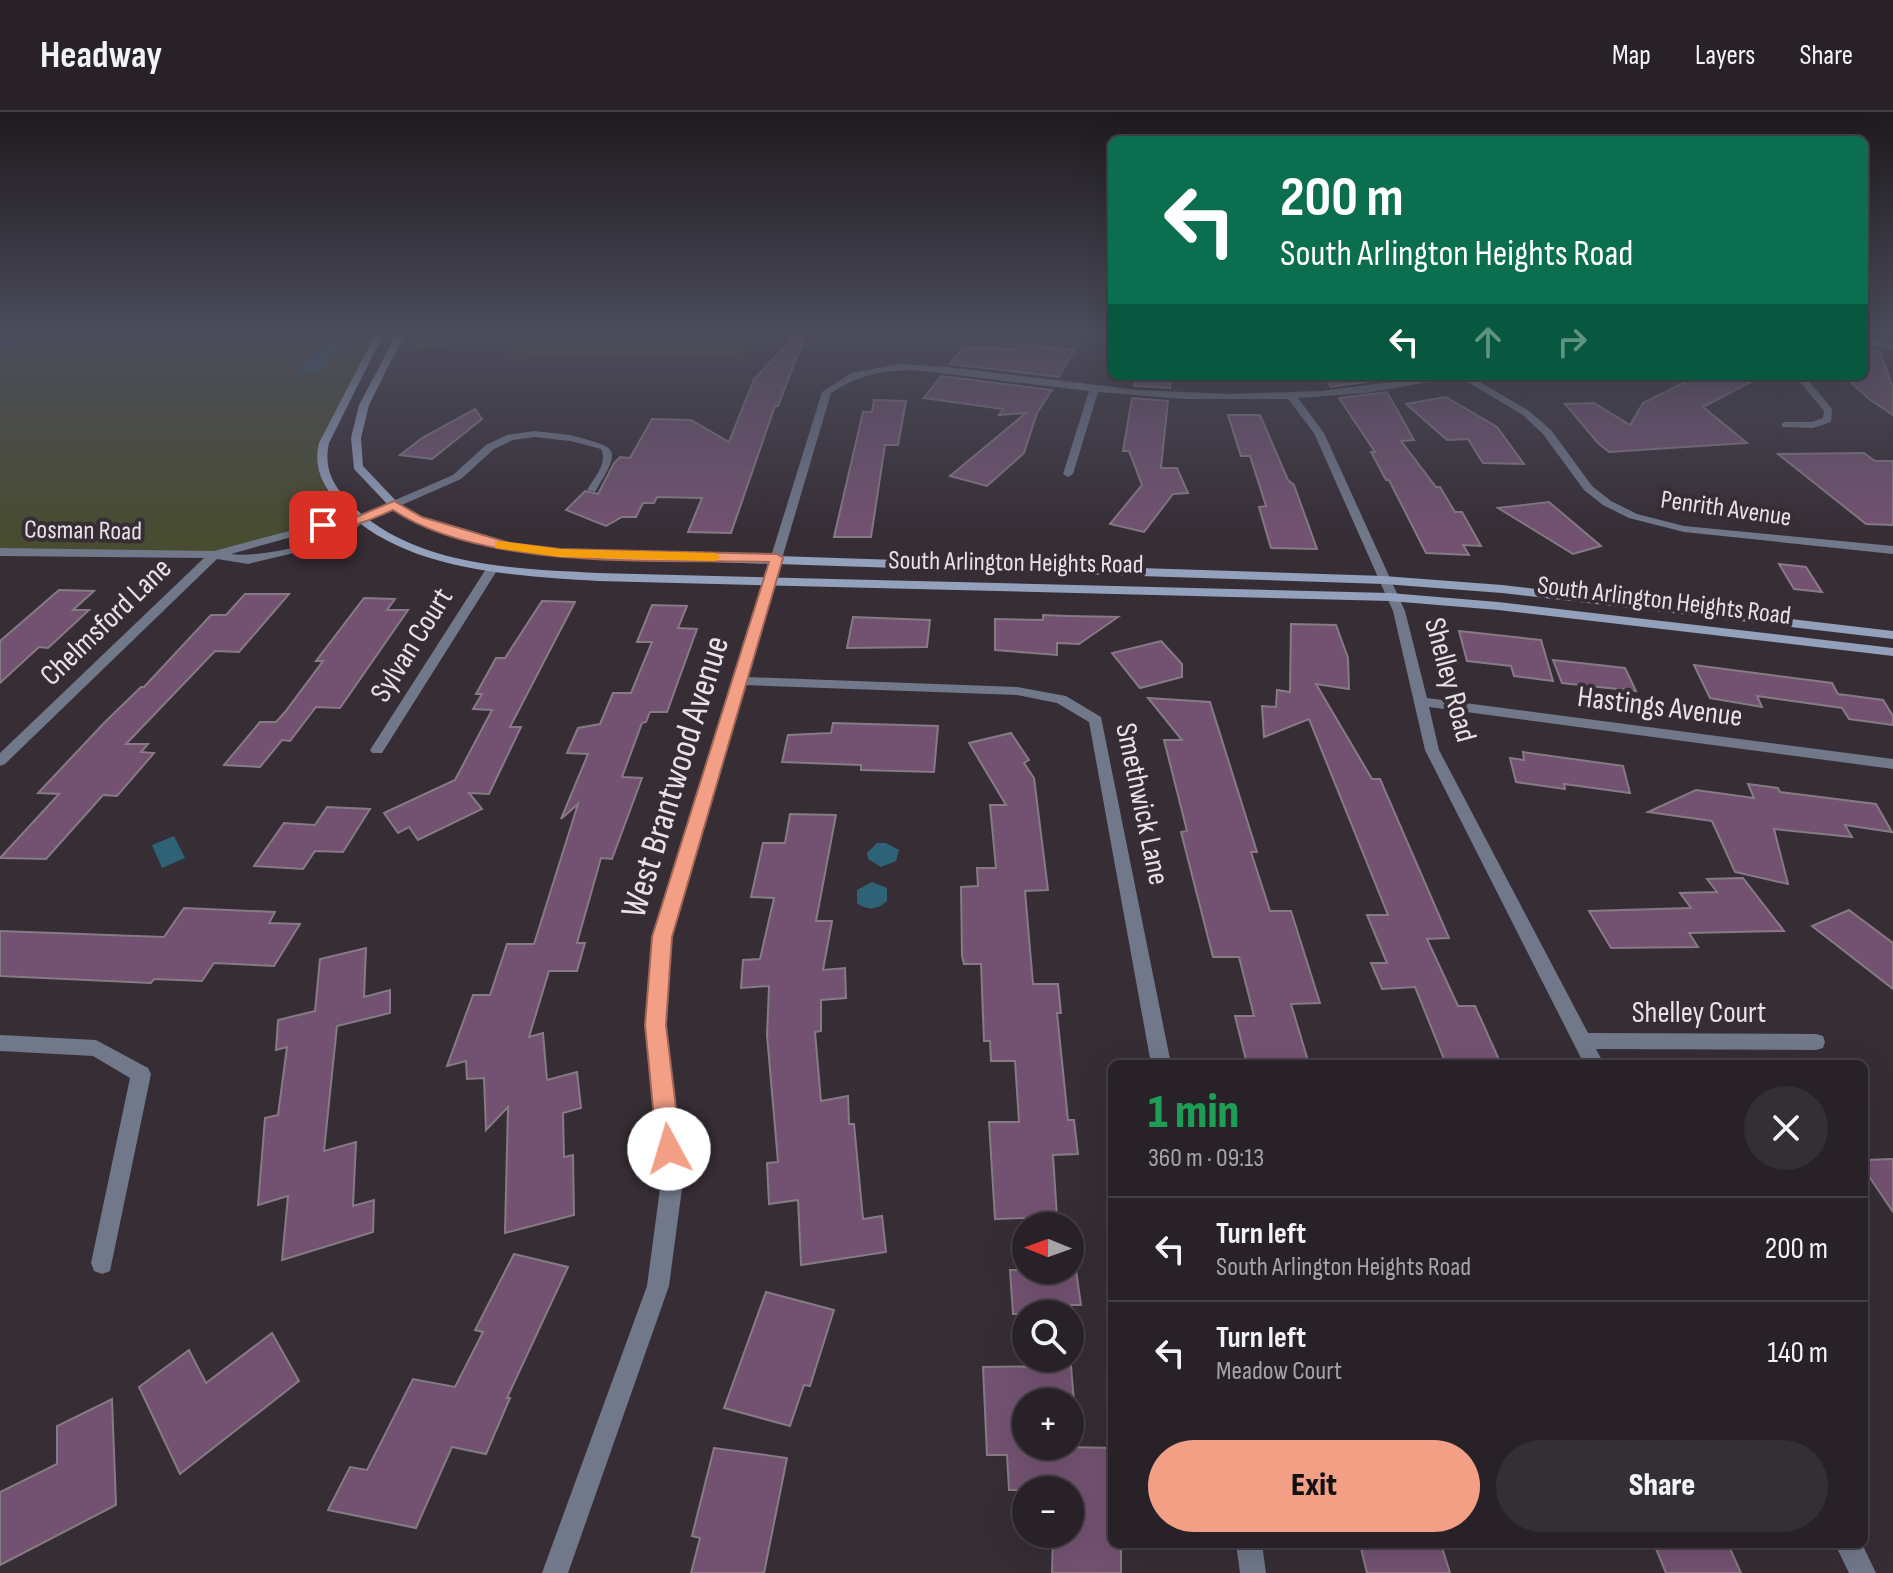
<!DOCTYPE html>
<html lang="en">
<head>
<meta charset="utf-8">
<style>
  :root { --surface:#282228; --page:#342f34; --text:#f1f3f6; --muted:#a5a4a8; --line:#443f45; --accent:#f39f86 }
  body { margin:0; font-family:"Sofia Sans Condensed",sans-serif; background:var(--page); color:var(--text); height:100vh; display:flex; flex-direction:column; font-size:30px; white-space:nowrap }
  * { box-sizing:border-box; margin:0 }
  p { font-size:26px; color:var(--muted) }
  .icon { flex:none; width:44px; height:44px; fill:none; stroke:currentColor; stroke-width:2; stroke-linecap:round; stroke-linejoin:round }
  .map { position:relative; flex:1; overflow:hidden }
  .sheet { position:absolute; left:1108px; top:948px; width:760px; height:488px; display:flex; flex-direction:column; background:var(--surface); border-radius:12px; box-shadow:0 8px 32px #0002,0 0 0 2px var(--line) }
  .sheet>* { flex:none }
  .guide { position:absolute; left:1108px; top:24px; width:760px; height:244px; border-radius:12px; box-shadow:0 8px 32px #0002,0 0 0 2px var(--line); background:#0b6e4f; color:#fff; overflow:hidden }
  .needle { width:52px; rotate:271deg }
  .buttons { position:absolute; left:1012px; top:1100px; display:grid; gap:16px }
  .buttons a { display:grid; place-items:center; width:72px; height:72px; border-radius:50%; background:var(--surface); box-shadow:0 8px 32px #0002,0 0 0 2px var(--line); font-size:40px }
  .pin { position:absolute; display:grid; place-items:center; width:68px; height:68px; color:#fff; margin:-34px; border-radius:16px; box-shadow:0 4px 12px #0006 }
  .me { position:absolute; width:88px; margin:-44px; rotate:354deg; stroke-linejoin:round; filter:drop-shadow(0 0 6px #0008) }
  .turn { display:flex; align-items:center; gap:28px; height:168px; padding:0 40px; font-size:36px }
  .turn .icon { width:104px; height:104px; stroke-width:2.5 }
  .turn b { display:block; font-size:56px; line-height:68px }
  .lanes { display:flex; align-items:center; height:76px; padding:0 40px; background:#0003; justify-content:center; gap:40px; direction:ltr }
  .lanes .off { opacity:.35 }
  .round { display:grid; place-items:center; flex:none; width:84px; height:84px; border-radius:42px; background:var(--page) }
  .summary { display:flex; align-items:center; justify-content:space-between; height:136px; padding:0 40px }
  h1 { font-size:48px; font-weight:800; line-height:60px; color:#1e9e55 }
  .cta { display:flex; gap:16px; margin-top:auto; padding:16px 40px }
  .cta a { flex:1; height:92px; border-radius:48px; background:var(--accent); color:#111; font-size:32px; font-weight:800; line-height:92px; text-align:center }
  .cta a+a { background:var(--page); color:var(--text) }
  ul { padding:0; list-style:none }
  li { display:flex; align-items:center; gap:24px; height:104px; padding:0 40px; border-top:2px solid var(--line) }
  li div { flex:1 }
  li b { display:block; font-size:30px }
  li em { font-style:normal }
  header { display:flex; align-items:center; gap:48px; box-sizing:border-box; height:112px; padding:0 40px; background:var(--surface); border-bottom:2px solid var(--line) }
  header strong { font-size:38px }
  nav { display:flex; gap:44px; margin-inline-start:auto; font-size:28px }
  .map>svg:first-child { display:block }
  .green { fill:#484c30 }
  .water { fill:#2e6377 }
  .building { fill:#735271; stroke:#867b85; stroke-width:2 }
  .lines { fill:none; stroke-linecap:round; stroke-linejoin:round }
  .lane { fill:#70788a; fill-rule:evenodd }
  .street { fill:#70788a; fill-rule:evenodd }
  .secondary { fill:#93a1bd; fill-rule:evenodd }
  .route { fill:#f39f86; stroke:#9e6757; stroke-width:2 }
  .slow { fill:#f59e0b }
  .labels { text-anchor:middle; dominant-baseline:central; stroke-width:8; stroke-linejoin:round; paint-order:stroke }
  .far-street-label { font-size:26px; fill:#e8e2e8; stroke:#362d35 }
  .street-label { font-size:30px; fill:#e8e2e8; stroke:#362d35 }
  .near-street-label { font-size:36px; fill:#e8e2e8; stroke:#362d35 }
</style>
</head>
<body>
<header>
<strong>Headway</strong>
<nav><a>Map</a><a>Layers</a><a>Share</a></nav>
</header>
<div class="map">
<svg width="1893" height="1461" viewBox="0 0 1893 1461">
  <rect width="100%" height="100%" fill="#362d35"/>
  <g class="green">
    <polygon points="0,221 368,221 369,225 381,221 330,319 323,364 359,408 214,443 0,440"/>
    <polygon points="416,221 748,221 738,244 510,241 506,227 411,238"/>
  </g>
  <g class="water">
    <polygon points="15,221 294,221 179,231 38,231 0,236 0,224"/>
    <path d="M333,221H350C337,242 325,263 297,262L298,257L314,244Z"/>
    <polygon points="174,724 185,746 162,756 152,733"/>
    <polygon points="877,731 886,731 899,738 896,749 881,755 868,747 867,741"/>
    <path d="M872,770L887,776V789C877,798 868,799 857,791V778Z"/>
  </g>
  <g class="building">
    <polygon points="798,221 806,221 778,294 775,294 731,421 688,420 702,386 657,385 654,391 643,391 636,405 622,405 606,414 566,398 585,379 598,382 614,351 620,345 630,346 652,307 691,308 729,330 754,267"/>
    <polygon points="1019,232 1074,238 1059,265 950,252 964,235 1015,237"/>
    <polygon points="1864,235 1879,238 1893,275 1893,303 1869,287 1844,264 1864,264"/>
    <polygon points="941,264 1052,278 1037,301 1024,341 987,374 950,364 1026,301 999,303 1003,297 924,286"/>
    <polygon points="1136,264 1171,264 1170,276 1134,274"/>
    <polygon points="1324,264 1378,264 1380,268 1331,275"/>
    <polygon points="1697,264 1762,264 1703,295 1747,331 1609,340 1598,331 1565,292 1594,291 1630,313 1643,291"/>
    <polygon points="1387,280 1414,328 1401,329 1436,375 1440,375 1455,400 1462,400 1481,434 1463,433 1469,443 1426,441 1389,368 1386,368 1371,340 1375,340 1339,286"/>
    <polygon points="1446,285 1497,315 1524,352 1483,351 1468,327 1447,328 1406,292"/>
    <polygon points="1132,286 1168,289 1161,356 1177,356 1188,381 1173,382 1144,420 1110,412 1142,373 1129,339 1123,339"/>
    <polygon points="874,288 906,289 898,333 885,333 871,425 834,425 863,300 872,300"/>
    <polygon points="475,297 482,307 432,347 400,343 422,326"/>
    <polygon points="1228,303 1260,303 1288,368 1294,373 1317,437 1271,436 1259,395 1266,394 1250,344 1241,344"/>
    <polygon points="1864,341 1875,349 1893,349 1893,413 1866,412 1778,342"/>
    <polygon points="1549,390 1601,434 1573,442 1498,396"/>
    <polygon points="1779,452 1806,455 1822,480 1794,477"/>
    <polygon points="59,478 94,479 73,498 89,498 48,536 39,535 0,571 0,529"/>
    <polygon points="245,482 289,482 239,540 215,539 126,632 148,632 141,640 154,641 117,684 103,683 46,747 0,746 59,682 38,681 105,610 141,575 144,575 211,503 226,503"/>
    <polygon points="364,486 395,487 387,498 408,498 340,596 316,595 290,629 282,628 260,655 224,653 260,610 276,610 285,600 323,549 316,549"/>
    <polygon points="542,489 575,490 510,615 521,615 489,682 469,681 482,697 418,728 409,715 398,721 384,701 455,668 492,598 473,597 482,582 476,582 496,546 505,546"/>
    <polygon points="652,493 687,494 678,516 697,517 667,600 650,600 646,610 642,611 622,665 642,666 612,747 601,746 577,831 585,831 577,859 549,859 529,925 543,921 547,968 577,960 581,996 563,1001 564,1045 573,1043 574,1103 505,1121 508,995 486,1018 484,966 467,967 466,949 447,954 473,883 490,883 507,832 534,832 578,692 561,707 588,642 567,641 578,616 600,612 613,581 631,581 652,530 637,530"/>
    <polygon points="1043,503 1068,504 1118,505 1079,532 1057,531 1057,543 995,538 995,507 1043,508"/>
    <polygon points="853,505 930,508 927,535 847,536"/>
    <polygon points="1291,512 1336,513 1348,546 1349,577 1316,572 1372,667 1380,667 1449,826 1427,827 1458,894 1475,894 1501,952 1446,952 1415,875 1382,877 1371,851 1387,851 1367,803 1388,803 1309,607 1264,625 1262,594 1276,595 1277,578 1290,580"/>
    <polygon points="1459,519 1541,528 1553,569 1514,564 1511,554 1467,549"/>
    <polygon points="1161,529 1182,552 1182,565 1140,576 1112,541"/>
    <polygon points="1553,548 1625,556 1636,579 1562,571"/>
    <polygon points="1694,553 1832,571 1838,582 1883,588 1893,604 1893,613 1849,607 1842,596 1757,584 1762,595 1710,586"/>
    <polygon points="1148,586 1210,590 1257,740 1251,740 1270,799 1291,799 1320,891 1291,892 1309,952 1247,952 1235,904 1254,904 1239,845 1213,845 1181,720 1187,719 1164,628 1182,628"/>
    <polygon points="833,611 938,614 934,660 861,658 861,653 782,650 788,623 831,621"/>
    <polygon points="1011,621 1029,648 1024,651 1034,666 1048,778 1025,779 1033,872 1058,872 1061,901 1057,901 1068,1008 1074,1008 1078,1042 1053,1043 1057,1105 995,1107 989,1010 1019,1010 1015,949 991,949 990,929 984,929 981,852 964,852 962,844 961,775 978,774 977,756 996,756 990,693 1006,693 969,631"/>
    <polygon points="1523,640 1623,654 1630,681 1564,672 1565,677 1516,670 1510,646 1524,648"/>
    <polygon points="1748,672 1778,676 1780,680 1876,692 1892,720 1845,713 1852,725 1774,717 1788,772 1735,760 1712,709 1648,700 1696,678 1754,686"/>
    <polygon points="327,695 370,697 343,740 315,739 303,757 254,754 284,711 315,713"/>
    <polygon points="790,702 836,703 816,809 832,809 823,858 845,856 846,886 821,888 821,919 815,920 821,989 848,984 849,1012 854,1012 863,1107 882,1104 886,1140 801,1153 798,1088 769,1092 767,1051 778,1050 767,923 769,874 741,876 743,848 760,847 774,786 751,785 763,731 785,731"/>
    <polygon points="1743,766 1784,819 1689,821 1698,835 1611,836 1589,799 1691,796 1680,781 1717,780 1707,767"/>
    <polygon points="184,796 275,800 269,811 300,812 274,854 214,851 202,869 154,867 151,871 0,864 0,819 164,825"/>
    <polygon points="1849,798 1893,831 1893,877 1812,814"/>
    <polygon points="366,836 364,885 390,878 390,901 337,914 324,1039 356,1030 353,1094 374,1088 373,1120 282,1148 288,1084 258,1093 265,1006 278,1003 287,935 276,938 278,908 315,899 320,847"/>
    <polygon points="1893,1047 1893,1100 1864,1057 1864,1048"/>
    <polygon points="514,1142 568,1155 507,1286 510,1286 486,1342 452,1335 416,1416 328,1398 350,1355 367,1358 413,1267 455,1275 483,1220 475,1218"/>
    <polygon points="1010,1158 1076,1158 1081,1193 1071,1193 1072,1202 1013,1202"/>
    <polygon points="766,1180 834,1198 810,1274 804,1273 790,1314 724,1296"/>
    <polygon points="272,1221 299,1269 180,1362 139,1275 189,1238 206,1271"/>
    <polygon points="1071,1254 1074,1290 1026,1290 1026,1334 1112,1336 1112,1432 1121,1432 1121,1461 1052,1461 1053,1422 1070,1422 1070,1378 1009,1378 1007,1343 987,1343 983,1255"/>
    <polygon points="112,1287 116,1393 0,1453 0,1380 57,1352 57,1314"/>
    <polygon points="714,1336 787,1346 764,1461 691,1461 700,1426 692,1424"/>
    <polygon points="1360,1432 1441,1432 1450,1461 1367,1461"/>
    <polygon points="1654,1432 1728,1432 1741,1461 1666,1461"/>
  </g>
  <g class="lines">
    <path class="lane" d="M570,323C618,336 623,334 595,380L587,378C595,365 608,351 601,337L567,328V324Z"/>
    <g class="street">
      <polygon points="1864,226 1893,232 1893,238 1864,232"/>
      <path d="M900,252L948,255L1138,278L1229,282L1320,279L1440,264H1470L1529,299L1551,318L1592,374L1611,389L1637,402L1684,414L1893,434V442L1684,420L1629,406L1603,393L1584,378L1543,322L1523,303L1459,265L1365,281L1298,286L1324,321L1405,499L1427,586L1893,647V657L1429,595L1439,638L1588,921L1816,922L1823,924L1825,930L1823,936L1816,938L1596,937L1604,952H1584L1425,638L1393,499L1314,321L1288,287H1184L1098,280L1073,362L1068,365L1063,362L1089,279L924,259C886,257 863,261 831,281L747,565L1017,575L1066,584L1101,605L1171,952H1151L1089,610L1057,591L1017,583L745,573L671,825L665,913L683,1069L669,1174L568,1461H542L647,1174L661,1069L647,913L653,825L822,280L851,261Z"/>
      <polygon points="1795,264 1805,264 1832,297 1831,310 1813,316 1782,315 1782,311 1785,310 1812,310 1823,306 1824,299"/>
      <path d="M535,319L570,323L575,326L570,329L535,325L513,328L494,337L461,367L363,410L346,425L298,440L248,452L217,447L5,652L0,654V641L204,446L0,444V436L214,439L323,410L356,405L453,363L486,333L507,323ZM346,413C325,432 259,446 231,442L324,416Z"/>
      <polygon points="492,453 498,457 382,641 372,641 370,638 372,635 486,457"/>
      <polygon points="0,923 96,928 148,956 151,962 110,1159 102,1162 94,1159 91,1151 130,966 93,944 0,939"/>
      <polygon points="1236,1432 1262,1432 1266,1461 1240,1461"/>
      <polygon points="1835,1432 1862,1432 1876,1461 1849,1461"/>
    </g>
    <g class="secondary">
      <path d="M376,221H384L329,331C324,354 331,370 346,387C407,454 513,457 598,461L1390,481L1498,490L1893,536V544L1498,498L1390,489L598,469C514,464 399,459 339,392C323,374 313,356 319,331Z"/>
      <polygon points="397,221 405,221 369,293 361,326 363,354 398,391 421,406 510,432 560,437 1384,464 1502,473 1893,519 1893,527 1502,481 1384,472 560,445 509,438 413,410 390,395 354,357 351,326 359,293"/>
    </g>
  </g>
  <linearGradient id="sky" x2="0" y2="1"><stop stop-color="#1e191d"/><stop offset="0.52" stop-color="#4c4c5c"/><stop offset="1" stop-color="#4c4c5c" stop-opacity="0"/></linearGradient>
  <rect width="1893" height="425" fill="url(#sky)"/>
  <path class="route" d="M394,389L422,405L510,431L560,437L777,442L783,446L672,825L666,913L681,1037L677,1045L669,1048L661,1045L657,1037L645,913L652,825L769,450C659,447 485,459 393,398C375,406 333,425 316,413L323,409L356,405Z"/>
  <polygon class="slow" points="500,429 560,437 715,441 721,445 715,449 560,445 495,436 495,430"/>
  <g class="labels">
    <g class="far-street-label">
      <text transform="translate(1726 397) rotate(8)">Penrith Avenue</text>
      <text transform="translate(83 419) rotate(1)">Cosman Road</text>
      <text transform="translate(1016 451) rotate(1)">South Arlington Heights Road</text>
      <text transform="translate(1664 489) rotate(7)">South Arlington Heights Road</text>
    </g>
    <g class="street-label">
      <text transform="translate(106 510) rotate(-44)">Chelmsford Lane</text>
      <text transform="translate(412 533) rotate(-58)">Sylvan Court</text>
      <text transform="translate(1450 568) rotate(75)">Shelley Road</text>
      <text transform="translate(1660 595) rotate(7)">Hastings Avenue</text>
      <text transform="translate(1142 692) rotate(78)">Smethwick Lane</text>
      <text x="1699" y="901">Shelley Court</text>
    </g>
    <g class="near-street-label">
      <text transform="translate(676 665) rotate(-73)">West Brantwood Avenue</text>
    </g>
  </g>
</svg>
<div class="buttons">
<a><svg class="needle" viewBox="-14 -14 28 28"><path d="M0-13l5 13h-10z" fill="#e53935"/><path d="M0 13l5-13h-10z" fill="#a5a4a8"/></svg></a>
<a><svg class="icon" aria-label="search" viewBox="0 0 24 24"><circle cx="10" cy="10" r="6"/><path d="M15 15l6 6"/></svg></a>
<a>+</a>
<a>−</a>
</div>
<div class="pin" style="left:323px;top:413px;background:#d93025"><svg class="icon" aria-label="arrive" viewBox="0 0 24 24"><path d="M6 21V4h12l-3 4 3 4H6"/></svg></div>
<svg class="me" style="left:669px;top:1037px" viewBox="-20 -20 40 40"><circle r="19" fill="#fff"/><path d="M0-13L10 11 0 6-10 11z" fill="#f39f86"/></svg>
<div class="guide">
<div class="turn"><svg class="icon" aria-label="left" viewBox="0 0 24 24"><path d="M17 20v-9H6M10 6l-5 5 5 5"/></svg><div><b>200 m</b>South Arlington Heights Road</div></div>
<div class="lanes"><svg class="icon" aria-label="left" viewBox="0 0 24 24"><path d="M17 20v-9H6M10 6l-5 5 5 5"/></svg><svg class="icon off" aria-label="ahead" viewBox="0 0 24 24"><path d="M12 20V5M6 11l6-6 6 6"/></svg><svg class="icon off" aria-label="right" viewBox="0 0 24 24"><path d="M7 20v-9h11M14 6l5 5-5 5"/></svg></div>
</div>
<section class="sheet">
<div class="summary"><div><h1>1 min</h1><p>360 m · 09:13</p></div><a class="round"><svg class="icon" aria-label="close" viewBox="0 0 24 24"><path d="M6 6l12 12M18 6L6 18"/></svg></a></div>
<ul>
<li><svg class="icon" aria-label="left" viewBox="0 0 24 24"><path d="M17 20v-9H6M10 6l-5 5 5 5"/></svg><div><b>Turn left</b><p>South Arlington Heights Road</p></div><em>200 m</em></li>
<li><svg class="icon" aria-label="left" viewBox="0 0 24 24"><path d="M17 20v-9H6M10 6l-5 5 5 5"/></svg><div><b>Turn left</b><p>Meadow Court</p></div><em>140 m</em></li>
</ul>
<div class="cta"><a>Exit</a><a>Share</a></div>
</section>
</div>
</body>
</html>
